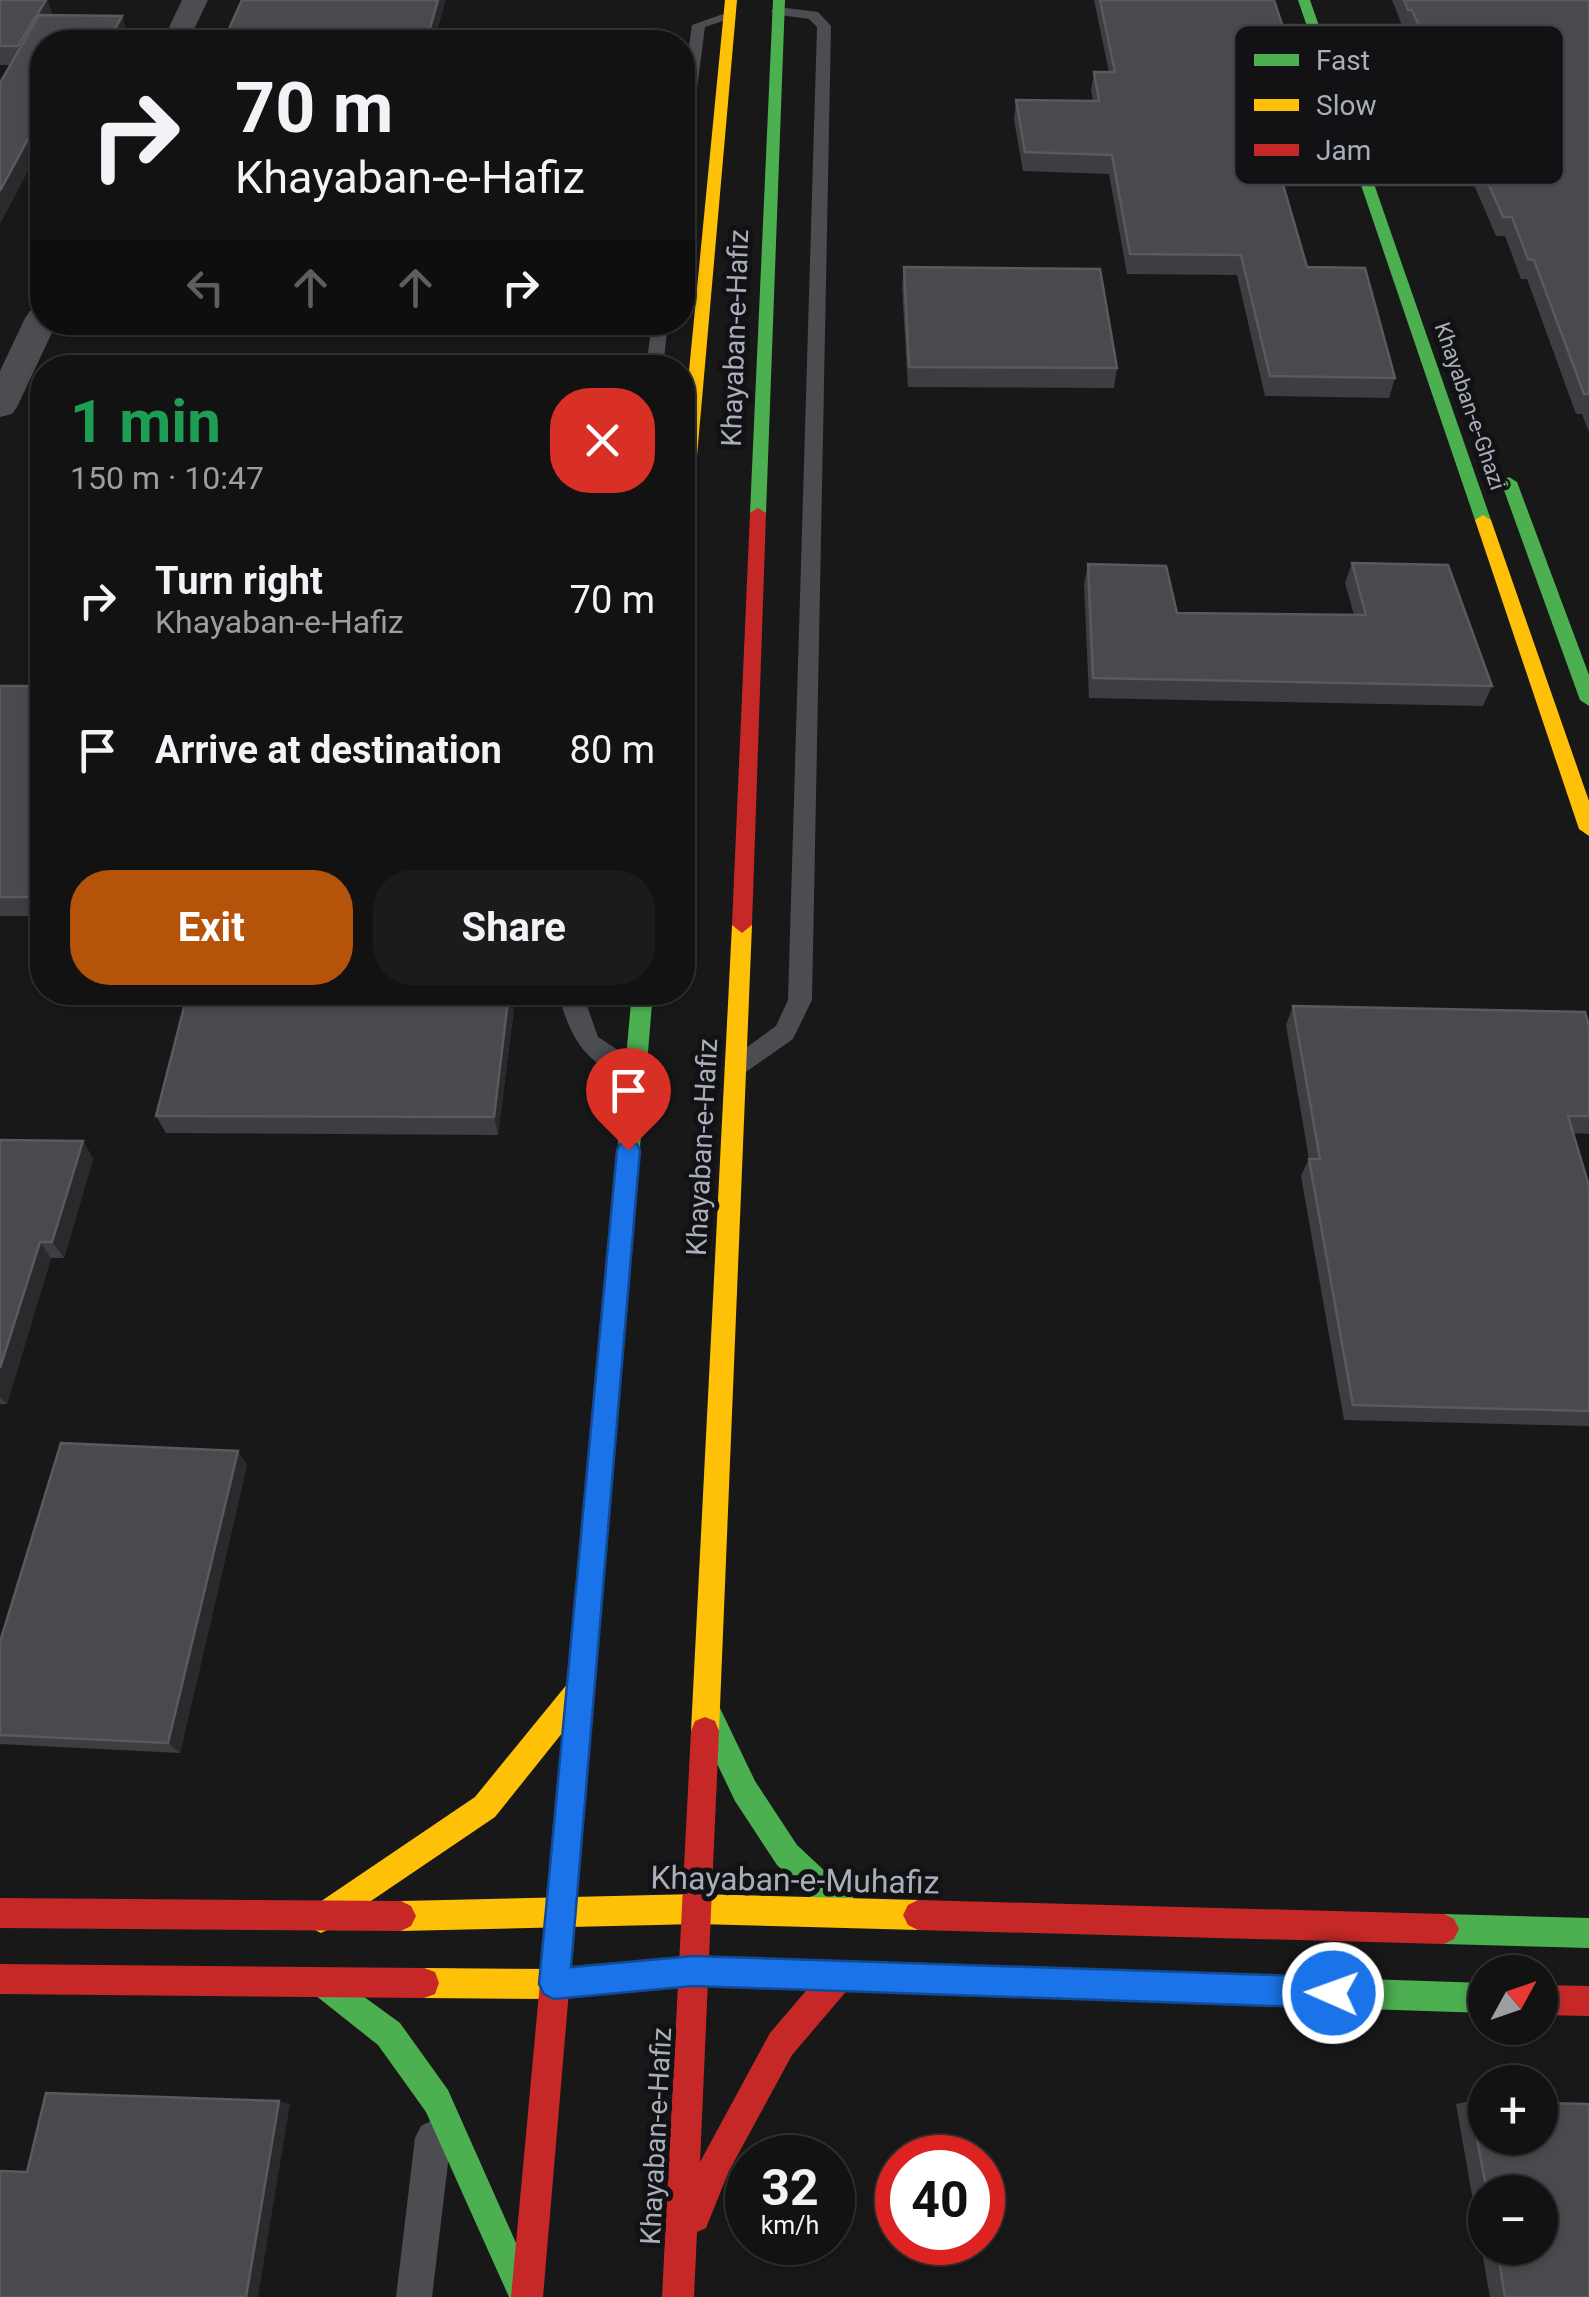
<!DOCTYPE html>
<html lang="en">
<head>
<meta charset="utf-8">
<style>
  :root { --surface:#121212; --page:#1b1b1b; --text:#f1f3f6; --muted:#9c9e9f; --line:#313232; --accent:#b45309 }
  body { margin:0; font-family:Roboto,sans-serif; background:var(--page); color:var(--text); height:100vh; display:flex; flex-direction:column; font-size:38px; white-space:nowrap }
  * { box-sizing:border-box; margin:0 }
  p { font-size:32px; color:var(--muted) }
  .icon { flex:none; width:55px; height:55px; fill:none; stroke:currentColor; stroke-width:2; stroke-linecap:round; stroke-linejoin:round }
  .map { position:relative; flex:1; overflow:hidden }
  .details { position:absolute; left:30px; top:355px; width:665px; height:650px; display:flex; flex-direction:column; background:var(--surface); border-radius:40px; box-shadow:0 2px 8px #0004,0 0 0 2px var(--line) }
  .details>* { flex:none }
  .hud { position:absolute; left:30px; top:30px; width:665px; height:305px; border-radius:40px; box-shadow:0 2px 8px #0004,0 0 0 2px var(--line); background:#121212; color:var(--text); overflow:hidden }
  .needle { width:65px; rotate:50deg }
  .controls { position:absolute; left:1468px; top:1955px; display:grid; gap:20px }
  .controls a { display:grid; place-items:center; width:90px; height:90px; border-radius:50%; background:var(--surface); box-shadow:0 2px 8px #0004,0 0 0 2px var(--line); font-size:50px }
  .speed { position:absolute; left:725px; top:2135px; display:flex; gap:20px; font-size:50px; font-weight:700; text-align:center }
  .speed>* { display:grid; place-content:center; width:130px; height:130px; border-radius:50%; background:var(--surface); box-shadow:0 2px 8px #0004,0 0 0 2px var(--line); line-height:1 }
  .speed small { font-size:25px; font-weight:400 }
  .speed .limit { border:15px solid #d22; background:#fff; color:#111 }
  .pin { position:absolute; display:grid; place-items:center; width:85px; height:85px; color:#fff; margin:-102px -42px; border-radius:50% 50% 50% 0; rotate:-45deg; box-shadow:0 0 10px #0007 }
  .pin .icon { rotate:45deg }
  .me { position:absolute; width:110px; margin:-55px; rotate:272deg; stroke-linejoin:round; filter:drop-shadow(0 0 8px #0008) }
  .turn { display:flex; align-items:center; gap:35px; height:210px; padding:0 40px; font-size:45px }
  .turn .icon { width:130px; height:130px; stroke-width:2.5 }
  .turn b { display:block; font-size:70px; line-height:85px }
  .lanes { display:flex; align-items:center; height:95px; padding:0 40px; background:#0003; justify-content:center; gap:50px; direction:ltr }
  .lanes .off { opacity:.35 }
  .round { display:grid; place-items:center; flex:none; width:105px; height:105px; border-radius:40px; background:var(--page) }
  .headline { display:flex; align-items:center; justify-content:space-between; height:170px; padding:0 40px }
  h1 { font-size:60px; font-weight:700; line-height:75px; color:#1e9e55 }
  .primary-button { display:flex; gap:20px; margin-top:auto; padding:20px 40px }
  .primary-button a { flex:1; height:115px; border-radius:40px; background:var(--accent); color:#fff; font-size:40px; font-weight:700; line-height:115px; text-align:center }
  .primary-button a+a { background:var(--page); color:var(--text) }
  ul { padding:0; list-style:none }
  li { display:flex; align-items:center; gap:30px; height:150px; padding:0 40px }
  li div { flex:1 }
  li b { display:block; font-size:38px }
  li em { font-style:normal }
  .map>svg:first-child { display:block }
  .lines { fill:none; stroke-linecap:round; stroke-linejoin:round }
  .lane { fill:#4b4d51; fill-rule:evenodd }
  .street { fill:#4b4d51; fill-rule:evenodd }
  .fast { fill:#4caf50; fill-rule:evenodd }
  .slow { fill:#ffc107; fill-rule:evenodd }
  .jam { fill:#c62828; fill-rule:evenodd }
  .wall { fill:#3d3e41; fill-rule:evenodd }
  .shaded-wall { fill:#292a2b }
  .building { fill:#494a4e; stroke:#585a5f; stroke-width:2.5 }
  .route { fill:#1a73e8; stroke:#114b97; stroke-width:2.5 }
  .labels { text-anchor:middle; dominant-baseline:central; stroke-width:10; stroke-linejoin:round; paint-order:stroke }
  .far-street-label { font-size:22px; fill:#a8aeba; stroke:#121214 }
  .street-label { font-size:28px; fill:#a8aeba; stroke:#121214 }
  .near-street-label { font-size:32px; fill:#a8aeba; stroke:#121214 }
  .key { fill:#121214; stroke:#3f4146; stroke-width:2.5 }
  .key-label { font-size:28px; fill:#a8aeba }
</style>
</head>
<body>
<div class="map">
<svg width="1589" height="2297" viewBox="0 0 1589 2297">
  <rect width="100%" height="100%" fill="#181818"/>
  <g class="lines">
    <g class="lane">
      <polygon points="778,7 818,12 831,26 812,1000 793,1039 736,1079 727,1076 724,1069 727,1062 776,1026 788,1000 817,27 809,19 773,14 771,11"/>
      <polygon points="723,14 735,17 705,27 689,150 682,154 682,94 692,25"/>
      <polygon points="652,322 668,322 663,368 646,368"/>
      <path d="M558,992H582L598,1037L644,1067L647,1074L644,1081C632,1085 625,1080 614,1074C579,1055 568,1030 558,992Z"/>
      <polygon points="433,2120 445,2126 451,2138 432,2297 396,2297 415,2138 421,2126"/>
    </g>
    <g class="street">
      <polygon points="182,0 208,0 188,42 162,42"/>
      <polygon points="42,308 42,322 57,322 17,407 12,414 0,417 0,371 25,318 30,311"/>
    </g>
    <g class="fast">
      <polygon points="773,0 785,0 766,513 758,518 750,513"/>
      <polygon points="1298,0 1310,0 1491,520 1489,524 1477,524 1475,520"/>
      <polygon points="1509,477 1517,482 1589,675 1589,706 1580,700 1501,482"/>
      <polygon points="632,992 653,992 622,1363 619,1371 610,1374 601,1371 598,1363"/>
      <polygon points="708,1700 718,1704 755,1781 797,1845 859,1903 864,1913 859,1923 849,1928 839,1923 777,1865 735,1801 698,1724 694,1714 698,1704"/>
      <polygon points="1444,1914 1589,1918 1589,1948 1444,1944 1434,1939 1429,1929 1434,1919"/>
      <polygon points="326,1969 400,2023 448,2090 540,2297 509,2297 426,2112 378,2045 315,1995 311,1984 315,1973"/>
      <polygon points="1161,1972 1485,1983 1485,2013 1161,2002 1150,1998 1146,1987 1150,1976"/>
    </g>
    <g class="slow">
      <polygon points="725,0 737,0 690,536 682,541 682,443"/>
      <polygon points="1483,515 1491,520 1589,801 1589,836 1579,829 1475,520"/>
      <polygon points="742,917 752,925 719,1731 715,1741 705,1745 695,1741 691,1731 732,925"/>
      <polygon points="610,1352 619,1355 622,1363 589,1755 585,1765 575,1769 565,1765 561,1755 563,1732 495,1817 331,1928 321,1933 311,1928 306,1918 311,1908 475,1797 568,1683 598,1363 601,1355"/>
      <polygon points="697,1894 918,1900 928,1905 933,1915 928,1925 918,1930 697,1924 401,1931 391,1926 386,1916 391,1906 401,1901"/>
      <polygon points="693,1956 1161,1972 1172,1976 1176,1987 1172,1998 1161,2002 693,1986 555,1999 424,1998 413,1994 409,1983 413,1972 424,1968 555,1969"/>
    </g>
    <g class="jam">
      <polygon points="758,508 766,513 752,925 742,933 732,925 750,513"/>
      <polygon points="705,1717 715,1721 719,1731 700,2162 770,2033 828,1965 839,1961 850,1965 854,1976 850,1987 792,2055 729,2171 706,2228 697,2232 694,2297 662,2297 691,1731 695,1721"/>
      <polygon points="575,1741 585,1745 589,1755 543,2297 511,2297 561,1755 565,1745"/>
      <polygon points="0,1898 401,1901 411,1906 416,1916 411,1926 401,1931 0,1928"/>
      <polygon points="918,1900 1444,1914 1454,1919 1459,1929 1454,1939 1444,1944 918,1930 908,1925 903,1915 908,1905"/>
      <polygon points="0,1964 424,1968 435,1972 439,1983 435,1994 424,1998 0,1994"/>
      <polygon points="1540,1985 1589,1986 1589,2016 1540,2015"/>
    </g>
  </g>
  <g class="wall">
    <polygon points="0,0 53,15 122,16 127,34 123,42 42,42 11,65 0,65"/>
    <polygon points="1094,0 1274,0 1295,64 1291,83 1277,83 1297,157 1292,177 1280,177 1307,267 1395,378 1389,398 1265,396 1237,275 1127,274 1109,174 1023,171 1014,120 1016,100 1093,100 1091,91 1094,72 1109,72"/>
    <polygon points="1392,0 1589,0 1589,432 1582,414 1576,414 1527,279 1521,279 1505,236 1496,236 1407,28 1403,28"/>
    <polygon points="904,267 1117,368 1114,388 908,387 902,287"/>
    <polygon points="1352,563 1492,686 1483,706 1089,698 1084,584 1088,564 1177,613 1354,615 1345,583"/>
    <rect x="0" y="686" width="42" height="230"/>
    <polygon points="188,992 516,992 498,1135 166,1133 156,1116"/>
    <polygon points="1293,1006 1589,1026 1589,1134 1574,1133 1589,1186 1589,1426 1344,1420 1301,1176 1309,1159 1286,1025"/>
    <polygon points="0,1140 83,1141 93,1159 64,1258 51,1258 7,1404 0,1404"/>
    <polygon points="247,1465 180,1753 0,1744 0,1642"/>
    <path d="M1470,2101H1485V2138H1540V2103L1589,2104V2297H1490L1456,2104ZM1485,2192H1540V2248H1485Z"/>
  </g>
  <g class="shaded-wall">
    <polygon points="46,0 48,0 53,16 24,65 18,46"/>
    <polygon points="438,0 446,0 434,42 426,42"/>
    <polygon points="122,16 127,34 123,42 108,42"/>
    <polygon points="42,113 42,145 0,224 0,191"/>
    <polygon points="509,992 516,992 498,1135 494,1117"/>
    <polygon points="83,1141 93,1159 64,1258 52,1242"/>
    <polygon points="40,1242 51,1258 7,1404 0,1397 0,1368"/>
    <polygon points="238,1451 247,1465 180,1753 168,1743"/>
    <polygon points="279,2101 290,2104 258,2297 246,2297"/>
  </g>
  <g class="building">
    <polygon points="0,0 46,0 18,46 0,46"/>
    <polygon points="242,0 438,0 426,42 223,42"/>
    <polygon points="1100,0 1274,0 1295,64 1272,64 1297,157 1275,157 1307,267 1365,268 1395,378 1270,376 1241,255 1130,254 1112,155 1025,152 1016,100 1099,101 1094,72 1115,72"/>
    <polygon points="1404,0 1589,0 1589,394 1584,394 1534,260 1528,259 1512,217 1503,217 1412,10 1408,10"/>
    <polygon points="39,15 122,16 108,42 42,42 42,113 0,191 0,83"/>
    <polygon points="904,267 1100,269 1117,368 909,367"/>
    <polygon points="1352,563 1448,565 1492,686 1093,678 1088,564 1166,566 1177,613 1366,615"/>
    <rect x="0" y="686" width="42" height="211"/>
    <polygon points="188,992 509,992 494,1117 156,1116"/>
    <polygon points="1293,1006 1585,1012 1589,1026 1589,1116 1568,1116 1589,1186 1589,1411 1353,1405 1309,1159 1320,1159"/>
    <polygon points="0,1140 83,1141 52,1242 40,1242 0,1368"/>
    <polygon points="61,1443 238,1451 168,1743 0,1735 0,1642"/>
    <polygon points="46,2093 279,2101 246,2297 0,2297 0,2171 27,2172"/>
    <polygon points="1470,2101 1485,2101 1485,2138 1540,2138 1540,2103 1589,2104 1589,2297 1505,2297 1497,2248 1540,2248 1540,2192 1487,2192"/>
  </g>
  <polygon class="route" points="628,1141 637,1144 640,1150 571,1967 693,1956 1333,1977 1344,1982 1348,1993 1344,2004 1333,2008 693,1986 554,1999 544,1994 539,1984 617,1150 620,1144"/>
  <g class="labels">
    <g class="far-street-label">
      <text transform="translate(1470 406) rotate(71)">Khayaban-e-Ghazi</text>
    </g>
    <g class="street-label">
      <text transform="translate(735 338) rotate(-88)">Khayaban-e-Hafiz</text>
      <text transform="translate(702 1147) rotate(-87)">Khayaban-e-Hafiz</text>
      <text transform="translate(656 2136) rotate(-87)">Khayaban-e-Hafiz</text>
    </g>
    <g class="near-street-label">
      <text transform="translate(795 1880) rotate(1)">Khayaban-e-Muhafiz</text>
    </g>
  </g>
  <rect x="1234" y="25" width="330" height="160" rx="15" class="key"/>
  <rect x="1254" y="54" width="45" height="12" fill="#4caf50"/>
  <rect x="1254" y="99" width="45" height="12" fill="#ffc107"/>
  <rect x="1254" y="144" width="45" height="12" fill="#c62828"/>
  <g class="key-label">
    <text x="1316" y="70">Fast</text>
    <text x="1316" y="115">Slow</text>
    <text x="1316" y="160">Jam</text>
  </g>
</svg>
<div class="controls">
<a><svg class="needle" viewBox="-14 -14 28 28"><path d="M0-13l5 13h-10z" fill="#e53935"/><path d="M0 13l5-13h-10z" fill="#9c9e9f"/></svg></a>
<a>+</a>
<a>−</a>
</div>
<div class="speed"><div>32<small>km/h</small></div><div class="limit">40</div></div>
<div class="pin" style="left:628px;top:1150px;background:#d93025"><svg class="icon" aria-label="arrive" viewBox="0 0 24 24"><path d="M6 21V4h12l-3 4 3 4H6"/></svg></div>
<svg class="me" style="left:1333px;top:1993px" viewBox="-20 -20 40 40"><circle r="17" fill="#1a73e8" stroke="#fff" stroke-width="3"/><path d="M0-11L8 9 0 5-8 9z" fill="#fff"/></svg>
<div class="hud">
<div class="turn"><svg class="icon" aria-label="right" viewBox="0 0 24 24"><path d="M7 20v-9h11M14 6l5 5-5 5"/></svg><div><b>70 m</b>Khayaban-e-Hafiz</div></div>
<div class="lanes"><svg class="icon off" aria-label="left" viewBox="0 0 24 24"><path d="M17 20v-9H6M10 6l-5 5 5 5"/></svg><svg class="icon off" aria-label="ahead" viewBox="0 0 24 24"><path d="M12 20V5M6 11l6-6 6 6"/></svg><svg class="icon off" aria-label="ahead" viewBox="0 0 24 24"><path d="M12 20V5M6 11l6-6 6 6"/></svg><svg class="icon" aria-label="right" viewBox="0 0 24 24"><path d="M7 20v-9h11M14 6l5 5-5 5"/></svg></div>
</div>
<section class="details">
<div class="headline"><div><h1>1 min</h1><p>150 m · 10:47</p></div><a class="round" style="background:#d93025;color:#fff"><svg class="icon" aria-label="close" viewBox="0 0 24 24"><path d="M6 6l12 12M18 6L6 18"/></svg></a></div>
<ul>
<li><svg class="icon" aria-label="right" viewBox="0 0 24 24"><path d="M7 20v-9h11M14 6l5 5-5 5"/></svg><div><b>Turn right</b><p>Khayaban-e-Hafiz</p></div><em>70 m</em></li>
<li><svg class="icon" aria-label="arrive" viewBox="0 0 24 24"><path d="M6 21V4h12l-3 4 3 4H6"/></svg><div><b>Arrive at destination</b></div><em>80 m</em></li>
</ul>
<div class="primary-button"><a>Exit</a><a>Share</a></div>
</section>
</div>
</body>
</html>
